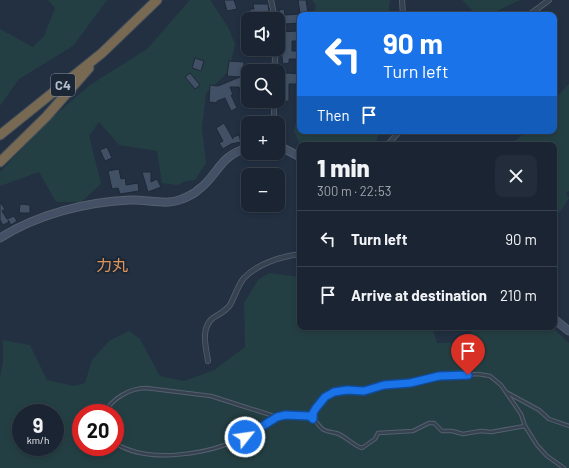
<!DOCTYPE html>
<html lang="en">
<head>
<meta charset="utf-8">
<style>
  :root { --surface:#1a2432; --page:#232c3a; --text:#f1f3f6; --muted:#9fa4ac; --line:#38414d }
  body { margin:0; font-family:Barlow,"Noto Sans JP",sans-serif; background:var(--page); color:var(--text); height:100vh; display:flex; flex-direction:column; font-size:15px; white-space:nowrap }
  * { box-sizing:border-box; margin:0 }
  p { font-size:13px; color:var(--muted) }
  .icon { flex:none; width:22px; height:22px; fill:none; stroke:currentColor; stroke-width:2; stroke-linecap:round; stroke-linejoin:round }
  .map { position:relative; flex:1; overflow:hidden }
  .drawer { position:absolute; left:297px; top:142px; width:260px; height:188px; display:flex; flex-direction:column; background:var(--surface); border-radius:8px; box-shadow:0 2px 6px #0003,0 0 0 1px var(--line) }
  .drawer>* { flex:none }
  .hud { position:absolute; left:297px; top:12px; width:260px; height:122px; border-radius:8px; box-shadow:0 2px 6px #0003,0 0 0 1px var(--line); background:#1a73e8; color:#fff; overflow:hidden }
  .tools { position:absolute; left:241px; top:12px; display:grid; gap:8px }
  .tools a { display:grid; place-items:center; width:44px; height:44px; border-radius:8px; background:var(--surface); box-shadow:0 2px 6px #0003,0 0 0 1px var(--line); font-size:20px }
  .speed { position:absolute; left:12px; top:404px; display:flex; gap:8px; font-size:20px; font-weight:700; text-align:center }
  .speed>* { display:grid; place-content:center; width:52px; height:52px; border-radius:50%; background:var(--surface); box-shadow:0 2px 6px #0003,0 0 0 1px var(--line); line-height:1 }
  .speed small { font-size:10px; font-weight:400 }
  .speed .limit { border:6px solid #d22; background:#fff; color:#111 }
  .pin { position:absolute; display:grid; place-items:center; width:34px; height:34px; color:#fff; margin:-41px -17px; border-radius:50% 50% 50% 0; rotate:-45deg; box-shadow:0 0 4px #0007 }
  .pin .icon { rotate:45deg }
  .me { position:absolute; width:44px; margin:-22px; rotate:60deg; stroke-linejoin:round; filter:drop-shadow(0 0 3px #0008) }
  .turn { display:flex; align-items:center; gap:14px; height:84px; padding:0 20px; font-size:18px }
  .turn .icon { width:52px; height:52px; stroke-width:2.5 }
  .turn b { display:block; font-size:28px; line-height:34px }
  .then { display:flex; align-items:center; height:38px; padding:0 20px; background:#0003; gap:8px; font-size:15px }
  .round { display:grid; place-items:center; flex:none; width:42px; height:42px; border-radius:8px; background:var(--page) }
  .overview { display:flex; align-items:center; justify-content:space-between; height:68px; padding:0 20px }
  h1 { font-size:24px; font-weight:800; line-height:30px }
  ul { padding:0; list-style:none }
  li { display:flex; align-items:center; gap:12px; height:56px; padding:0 20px; border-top:1px solid var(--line) }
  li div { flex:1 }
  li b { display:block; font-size:15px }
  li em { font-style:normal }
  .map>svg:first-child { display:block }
  .green { fill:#243f43; fill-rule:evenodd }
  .building { fill:#415064; stroke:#1e2938 }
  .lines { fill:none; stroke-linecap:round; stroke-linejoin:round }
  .lane-casing { stroke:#55606f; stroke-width:4.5 }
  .street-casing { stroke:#55606f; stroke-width:6 }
  .secondary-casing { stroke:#55606f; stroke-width:9 }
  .highway-casing { stroke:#424d5c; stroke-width:11 }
  .lane { stroke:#374251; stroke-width:2.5 }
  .street { stroke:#374251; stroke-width:4.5 }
  .secondary { stroke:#445065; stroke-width:7 }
  .highway { stroke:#786953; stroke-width:9 }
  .route-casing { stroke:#114b97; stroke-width:10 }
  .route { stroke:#1a73e8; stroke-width:7 }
  .labels { text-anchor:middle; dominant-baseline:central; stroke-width:4; stroke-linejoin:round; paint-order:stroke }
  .shield { fill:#1c2736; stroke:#86909f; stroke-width:1 }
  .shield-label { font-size:13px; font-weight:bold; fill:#b3bdcc }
  .quarter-label { font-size:16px; fill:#e0945a; stroke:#1c2736 }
</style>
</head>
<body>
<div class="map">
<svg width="569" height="468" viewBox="0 0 569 468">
  <rect width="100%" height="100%" fill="#223042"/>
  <g class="green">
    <polygon points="48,0 107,0 73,46 19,79 0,106 0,29 33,47 44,36 55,8"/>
    <polygon points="190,0 210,0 228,27 235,44 229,71 206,93 202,128 206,163 195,180 186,181 177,185 162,183 157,151 119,145 99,122 89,136 101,184 81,202 56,202 39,172 0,186 0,172 48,121 90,85 147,49"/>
    <polygon points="312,0 390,0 388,15 314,15 316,5"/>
    <polygon points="462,0 520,0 489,15 477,15"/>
    <polygon points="569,84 569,191 566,193 569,198 560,212 554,215 554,145 511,145 526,131 554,131 554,100"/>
    <polygon points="300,103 300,131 380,131 376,141 369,145 300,145 294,131"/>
    <path d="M269,273L300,277V327H432L437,343L466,342L474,327H552L569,343V468H0V377L3,361V340L30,345L47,380L74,386L85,383L92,360L109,341L129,331L140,339L160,376L184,381L214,370L245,347L244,303L258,280ZM21,413H55V447H21ZM81,413H115V447H81Z"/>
  </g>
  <g class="building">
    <polygon points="224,0 234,0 237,9 227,11"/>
    <polygon points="298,0 306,0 308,13 300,14"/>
    <polygon points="253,4 268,4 269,12 257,12 256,19 249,19 250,9 254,9"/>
    <polygon points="284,9 285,15 299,14 300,23 285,24 284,17 280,17 279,10"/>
    <polygon points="299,31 299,41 292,41 292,51 300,51 300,59 289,59 289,63 283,64 278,32"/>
    <polygon points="250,49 266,49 266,57 257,57 257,54 250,54"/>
    <polygon points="195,58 204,61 201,71 192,68"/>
    <polygon points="229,61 244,62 243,69 248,69 248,80 242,80 248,99 244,101 239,87 230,87 233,95 231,95 237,108 231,111 225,98 217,101 217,103 209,102 210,85 218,86 240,77 227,76"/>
    <polygon points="190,73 200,85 195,89 185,77"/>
    <polygon points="287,73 300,74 300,84 289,84 289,101 280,102 280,94 278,94 278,86 285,86 282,75"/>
    <polygon points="224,123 233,139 233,137 239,135 241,142 231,144 223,149 219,143 223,141 216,128"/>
    <polygon points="107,147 112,158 105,161 100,150"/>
    <polygon points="119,169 121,179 125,178 126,185 138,183 139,191 120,194 118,188 112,189 108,171"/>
    <polygon points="142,172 151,172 151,182 157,179 161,187 148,192"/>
    <polygon points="0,202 5,209 2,211 7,219 14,216 17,221 11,225 8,220 9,222 3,225 0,220"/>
    <polygon points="20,204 30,205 30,213 19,213"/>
  </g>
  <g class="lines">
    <g class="lane-casing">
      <g id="lane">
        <polyline points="506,392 539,410 549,419 569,426"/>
        <path d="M105,413C111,399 130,388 146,388L211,396L277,417"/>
        <polyline points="313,418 313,413 316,408 325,397 334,392 347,390 364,391 384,385 410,383 439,376 478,374 490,376 501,385 521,414 525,426 537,445 547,456 564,468"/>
        <path d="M115,443C149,465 213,454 247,435C259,429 273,415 287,415C294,415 303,414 309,416C316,418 318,427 324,430C328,432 332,432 336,433C346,436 352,445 362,448L375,439L378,433L413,431L429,423H434L442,431H452L463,434L481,431L491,432L525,426"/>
      </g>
    </g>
    <g class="street-casing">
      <g id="street">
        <polyline points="271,0 275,19"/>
        <polyline points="402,0 403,15"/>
        <polyline points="529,15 549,0"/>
        <polyline points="274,71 276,49"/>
        <polyline points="274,101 274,123"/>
        <polyline points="387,145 400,131"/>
        <path d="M208,361C206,347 200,328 213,318C219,314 226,311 230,305C235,296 238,285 244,278C257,264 282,256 300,254"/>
      </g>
    </g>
    <g class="secondary-casing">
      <g id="secondary">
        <polyline points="278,147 283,148 300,157"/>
        <path d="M0,238C38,214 86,202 130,200C147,199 166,206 182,199C187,197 194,194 198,190C218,176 219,155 248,148"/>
        <polyline points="554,319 569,331"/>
      </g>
    </g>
    <g class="highway-casing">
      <g id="highway">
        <polyline points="0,135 102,53 157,0"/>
        <polyline points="0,162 46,117 89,68"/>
      </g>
    </g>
    <use href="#lane" class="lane"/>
    <use href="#street" class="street"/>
    <use href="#secondary" class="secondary"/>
    <use href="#highway" class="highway"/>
  </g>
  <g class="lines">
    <g class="route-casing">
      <polyline id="route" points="245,437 277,417 285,415 309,416 313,419 313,413 316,408 325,397 334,392 347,390 364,391 384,385 410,383 439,376 468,375"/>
    </g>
    <use href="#route" class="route"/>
  </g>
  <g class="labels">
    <rect class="shield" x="51" y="74" width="24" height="22" rx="3"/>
    <g class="shield-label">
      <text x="63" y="85">C4</text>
    </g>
    <g class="quarter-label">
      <text x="112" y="264">力丸</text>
    </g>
  </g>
</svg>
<div class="tools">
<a><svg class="icon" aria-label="sound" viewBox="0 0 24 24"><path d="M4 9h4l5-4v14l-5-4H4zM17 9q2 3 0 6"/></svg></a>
<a><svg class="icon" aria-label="search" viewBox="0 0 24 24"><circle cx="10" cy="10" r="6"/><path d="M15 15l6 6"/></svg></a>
<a>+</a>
<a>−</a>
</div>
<div class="speed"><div>9<small>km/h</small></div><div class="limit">20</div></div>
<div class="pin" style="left:468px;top:375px;background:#d93025"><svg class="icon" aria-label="arrive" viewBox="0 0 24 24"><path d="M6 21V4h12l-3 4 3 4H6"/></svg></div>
<svg class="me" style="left:245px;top:437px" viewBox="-20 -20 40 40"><circle r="17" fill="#1a73e8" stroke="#fff" stroke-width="3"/><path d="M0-11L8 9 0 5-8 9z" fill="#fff"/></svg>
<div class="hud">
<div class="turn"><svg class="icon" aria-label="left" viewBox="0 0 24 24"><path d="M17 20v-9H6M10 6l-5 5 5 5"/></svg><div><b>90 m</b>Turn left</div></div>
<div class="then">Then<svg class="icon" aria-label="arrive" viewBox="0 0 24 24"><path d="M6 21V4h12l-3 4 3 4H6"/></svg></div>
</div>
<section class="drawer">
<div class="overview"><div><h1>1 min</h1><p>300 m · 22:53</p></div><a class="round"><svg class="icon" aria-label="close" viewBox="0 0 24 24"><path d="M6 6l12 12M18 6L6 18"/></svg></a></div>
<ul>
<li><svg class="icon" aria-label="left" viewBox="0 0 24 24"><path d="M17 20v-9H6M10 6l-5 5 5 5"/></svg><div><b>Turn left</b></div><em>90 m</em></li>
<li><svg class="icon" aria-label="arrive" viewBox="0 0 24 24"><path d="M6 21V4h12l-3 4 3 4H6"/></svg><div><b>Arrive at destination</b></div><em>210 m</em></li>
</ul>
</section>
</div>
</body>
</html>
